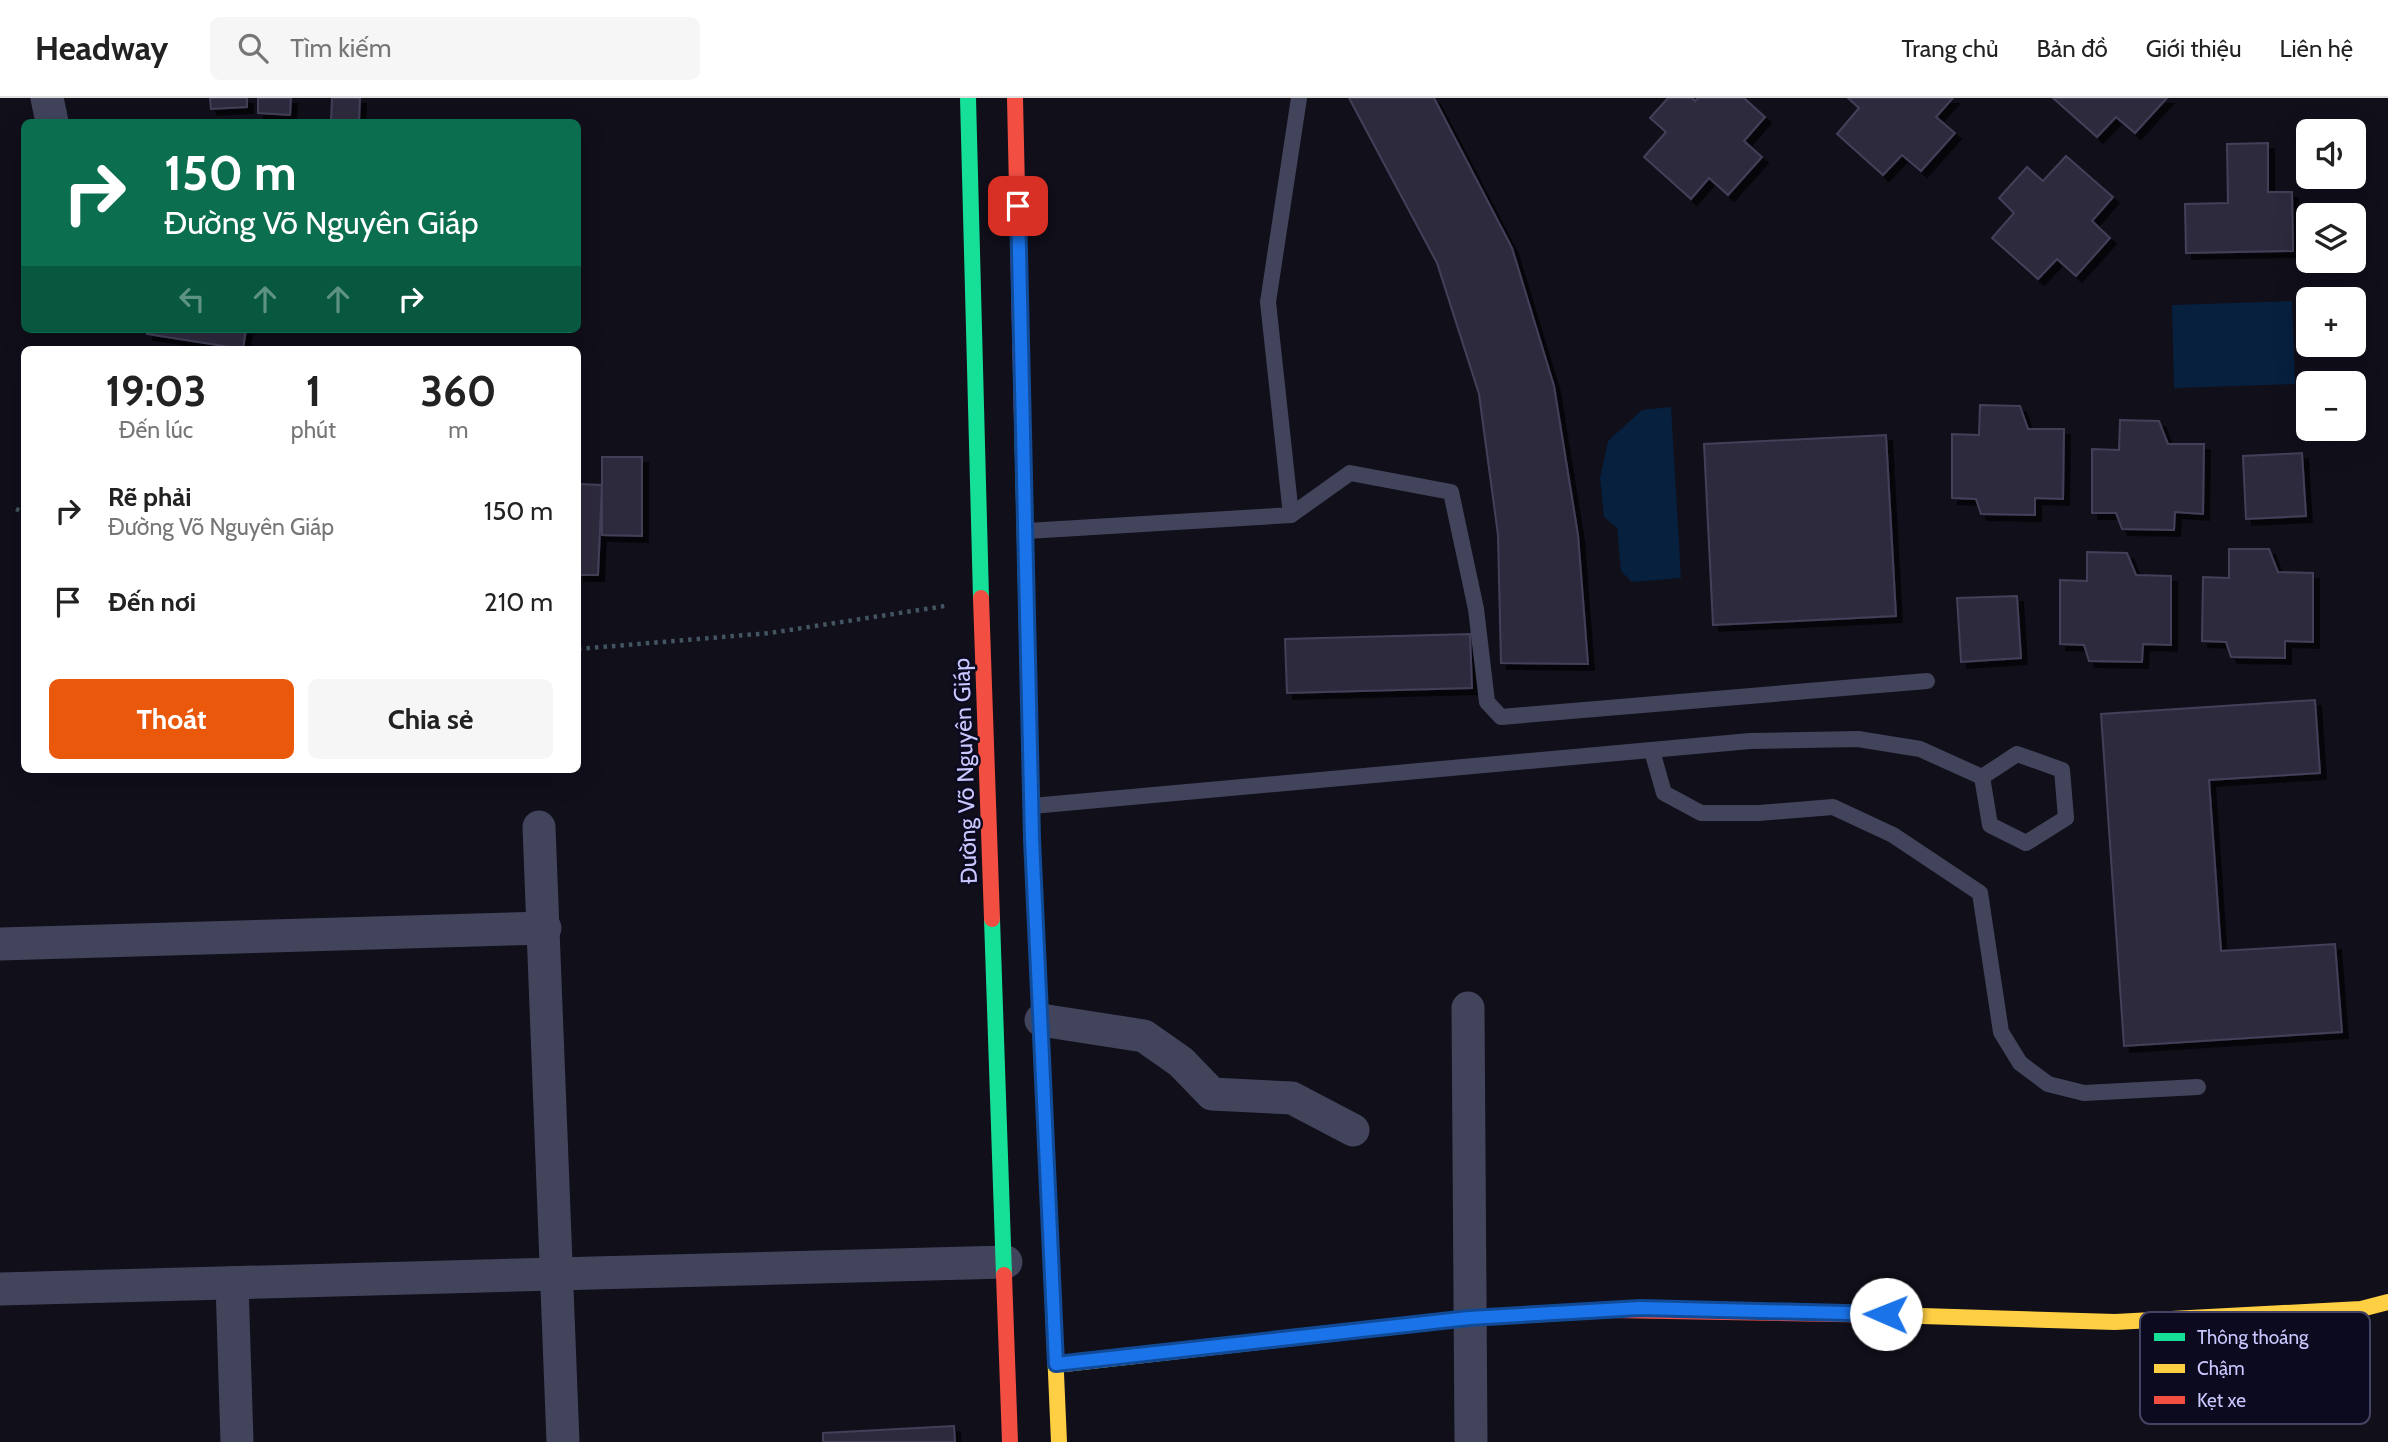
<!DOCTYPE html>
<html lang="vi">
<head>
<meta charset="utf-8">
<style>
  :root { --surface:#fff; --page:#f6f6f6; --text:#222; --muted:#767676; --line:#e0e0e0; --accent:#ea580c }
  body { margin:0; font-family:Cabin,sans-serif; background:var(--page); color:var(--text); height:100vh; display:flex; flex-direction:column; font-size:26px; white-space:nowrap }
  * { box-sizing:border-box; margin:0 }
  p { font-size:23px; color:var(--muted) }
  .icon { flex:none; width:38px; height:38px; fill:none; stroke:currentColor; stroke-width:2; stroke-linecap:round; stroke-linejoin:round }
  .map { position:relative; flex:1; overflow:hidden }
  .sheet { position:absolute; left:21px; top:248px; width:560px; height:427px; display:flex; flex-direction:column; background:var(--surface); border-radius:10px; box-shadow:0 7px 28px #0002 }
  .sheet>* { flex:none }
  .top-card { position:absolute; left:21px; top:21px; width:560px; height:214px; border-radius:10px; box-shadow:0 7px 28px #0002; background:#0b6e4f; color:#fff; overflow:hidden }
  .tools { position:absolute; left:2296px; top:21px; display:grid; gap:14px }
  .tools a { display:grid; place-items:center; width:70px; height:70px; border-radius:10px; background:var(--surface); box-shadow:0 7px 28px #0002; font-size:35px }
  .pin { position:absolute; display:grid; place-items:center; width:60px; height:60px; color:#fff; margin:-30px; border-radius:14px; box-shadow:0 4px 10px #0006 }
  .me { position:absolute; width:77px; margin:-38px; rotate:271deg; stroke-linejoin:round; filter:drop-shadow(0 0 5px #0008) }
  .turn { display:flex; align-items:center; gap:24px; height:147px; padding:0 28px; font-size:32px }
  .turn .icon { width:91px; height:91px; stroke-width:2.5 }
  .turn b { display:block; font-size:49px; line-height:60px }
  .lanes { display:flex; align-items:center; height:66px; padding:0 28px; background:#0003; justify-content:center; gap:35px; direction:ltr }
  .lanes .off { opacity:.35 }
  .eta { display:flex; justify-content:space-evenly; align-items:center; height:119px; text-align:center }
  .eta b { font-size:42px; font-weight:700; line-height:49px }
  .button { display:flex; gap:14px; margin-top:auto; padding:14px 28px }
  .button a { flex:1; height:80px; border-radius:10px; background:var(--accent); color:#fff; font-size:28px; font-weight:700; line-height:80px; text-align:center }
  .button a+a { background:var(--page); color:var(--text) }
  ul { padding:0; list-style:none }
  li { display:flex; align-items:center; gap:21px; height:91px; padding:0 28px }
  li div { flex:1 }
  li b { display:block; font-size:26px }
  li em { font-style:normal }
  header { display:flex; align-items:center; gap:42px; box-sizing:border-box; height:98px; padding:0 35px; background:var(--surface); border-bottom:2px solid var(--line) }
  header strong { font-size:33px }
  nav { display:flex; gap:38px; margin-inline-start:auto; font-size:24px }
  .search { width:490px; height:63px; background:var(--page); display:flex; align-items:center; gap:18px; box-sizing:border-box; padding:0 24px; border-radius:10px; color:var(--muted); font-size:26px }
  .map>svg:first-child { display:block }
  .water { fill:#07203e }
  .building { fill:#2d2b3e; stroke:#424059; stroke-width:2; filter:url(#shadow) }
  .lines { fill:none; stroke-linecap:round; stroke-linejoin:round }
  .path { stroke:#425561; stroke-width:4.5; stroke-dasharray:3.5 5; stroke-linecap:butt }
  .lane { stroke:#42445c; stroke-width:16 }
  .street { stroke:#42445c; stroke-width:33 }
  .fast { stroke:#16e098; stroke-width:16 }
  .slow { stroke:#ffcf43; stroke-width:16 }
  .jam { stroke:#f24e42; stroke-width:16 }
  .route-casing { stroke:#114b97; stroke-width:18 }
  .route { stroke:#1a73e8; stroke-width:12 }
  .labels { text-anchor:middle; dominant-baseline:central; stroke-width:5; stroke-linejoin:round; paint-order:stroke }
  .street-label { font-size:23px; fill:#c9c8ff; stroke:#0c0a1f }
  .key { fill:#0c0a1f; stroke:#454362; stroke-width:2 }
  .key-label { font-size:19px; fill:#c9c8ff }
</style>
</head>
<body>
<header>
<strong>Headway</strong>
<div class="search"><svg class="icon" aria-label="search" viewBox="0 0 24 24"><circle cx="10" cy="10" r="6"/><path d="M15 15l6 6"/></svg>Tìm kiếm</div>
<nav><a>Trang chủ</a><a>Bản đồ</a><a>Giới thiệu</a><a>Liên hệ</a></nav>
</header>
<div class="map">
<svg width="2388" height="1344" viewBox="0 0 2388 1344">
  <defs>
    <filter id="shadow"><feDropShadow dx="6" dy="6" stdDeviation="0" flood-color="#0009"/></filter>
  </defs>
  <rect width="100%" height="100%" fill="#100f1a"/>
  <g class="water">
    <polygon points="2292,203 2295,286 2174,290 2172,207"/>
    <polygon points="1671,309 1681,480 1632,484 1621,473 1617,430 1604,419 1600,380 1608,343 1642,312"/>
  </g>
  <g class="building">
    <polygon points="210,0 247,0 247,9 211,11"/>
    <polygon points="258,0 291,0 290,17 258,15"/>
    <polygon points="332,0 360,0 359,24 331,24"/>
    <polygon points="1349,0 1434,0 1512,150 1554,288 1578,437 1588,566 1501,565 1498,437 1479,296 1437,165"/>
    <polygon points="1668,0 1692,0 1695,3 1698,0 1744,0 1765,19 1744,43 1762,59 1728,97 1709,80 1691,101 1644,59 1666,34 1650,20"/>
    <polygon points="1848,0 1953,0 1936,19 1955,35 1921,73 1902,57 1883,77 1837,36 1859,10"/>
    <polygon points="2053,0 2167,0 2135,35 2116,19 2097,39"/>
    <polygon points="2268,45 2268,94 2292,94 2293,153 2186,155 2185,106 2228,105 2227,46"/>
    <polygon points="2066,58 2113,99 2092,123 2110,140 2076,178 2057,161 2038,181 1992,140 2014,115 1999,100 2027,69 2043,83"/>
    <polygon points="148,231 246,231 243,251 147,236"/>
    <polygon points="1980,307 2020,308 2028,331 2064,331 2063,401 2035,400 2035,417 1981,416 1976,401 1952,400 1952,336 1979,337"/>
    <polygon points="2120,322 2159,323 2168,346 2204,346 2203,416 2175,414 2174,432 2122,431 2116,415 2092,415 2092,351 2119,352"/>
    <polygon points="1886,337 1896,518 1713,527 1704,346"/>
    <polygon points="2302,355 2306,418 2246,421 2243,358"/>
    <polygon points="602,359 642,359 642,438 602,437"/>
    <polygon points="578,386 602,387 598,477 578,477"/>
    <polygon points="2229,451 2269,451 2278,474 2313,475 2313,544 2285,543 2285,560 2231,559 2226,544 2202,543 2203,479 2229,480"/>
    <polygon points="2087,454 2127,455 2136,477 2171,478 2171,547 2143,546 2142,564 2089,563 2084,547 2060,546 2060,482 2087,483"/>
    <polygon points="2017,498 2021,560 1961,564 1957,500"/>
    <polygon points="1470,536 1472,590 1287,595 1285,541"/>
    <polygon points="2315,602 2320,675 2209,682 2221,853 2335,846 2342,934 2124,948 2101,616"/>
    <polygon points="954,1328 955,1344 823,1344 823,1335"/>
  </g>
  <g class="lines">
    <g class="path">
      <polyline points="16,411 24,414"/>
      <polyline points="578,551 770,535 945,508"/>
    </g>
    <g class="lane">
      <polyline points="1291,417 1350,375 1451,394 1476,511 1487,604 1501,619 1927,583"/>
      <polyline points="1027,433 1291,417 1268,204 1299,0"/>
      <polyline points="1652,653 1664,695 1701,715 1759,715 1833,709 1893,737 1980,795 2001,934 2020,965 2048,986 2084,995 2198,989"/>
      <polygon points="2017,656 2062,672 2066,720 2026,745 1990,727 1982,679"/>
      <polyline points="1032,708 1750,643 1858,641 1920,651 1982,679"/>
    </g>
    <g class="street">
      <polyline points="47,0 52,24"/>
      <polyline points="539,729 563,1344"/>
      <polyline points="0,846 545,830"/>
      <polyline points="1468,910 1471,1344"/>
      <polyline points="1041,922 1144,938 1181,964 1212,996 1292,1000 1353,1032"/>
      <polyline points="232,1185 237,1344"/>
      <polyline points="0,1191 1006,1164"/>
    </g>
    <g class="fast">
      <polyline points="968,0 981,500"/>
      <polyline points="1022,321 1032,741 1046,1046"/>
      <polyline points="992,821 1004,1177"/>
    </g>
    <g class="slow">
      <polyline points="1046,1046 1059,1344"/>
      <polyline points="1890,1217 2115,1224 2361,1211 2388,1204"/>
      <polyline points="1056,1267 1469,1220 1610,1212"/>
    </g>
    <g class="jam">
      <polyline points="1015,0 1022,321"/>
      <polyline points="981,500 992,821"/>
      <polyline points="1004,1177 1010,1344"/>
      <polyline points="1610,1212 1890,1217"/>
    </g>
  </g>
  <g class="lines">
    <g class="route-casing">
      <polyline id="route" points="1018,108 1032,741 1056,1266 1469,1220 1640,1210 1886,1216"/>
    </g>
    <use href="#route" class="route"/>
  </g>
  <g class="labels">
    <g class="street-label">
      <text transform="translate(965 673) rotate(-92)">Đường Võ Nguyên Giáp</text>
    </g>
  </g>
  <rect x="2140" y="1214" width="230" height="112" rx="10" class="key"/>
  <rect x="2154" y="1235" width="31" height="8" fill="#16e098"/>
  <rect x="2154" y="1266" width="31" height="9" fill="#ffcf43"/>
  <rect x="2154" y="1298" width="31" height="8" fill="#f24e42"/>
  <g class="key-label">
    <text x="2197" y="1246">Thông thoáng</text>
    <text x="2197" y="1277">Chậm</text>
    <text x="2197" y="1309">Kẹt xe</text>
  </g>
</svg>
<div class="tools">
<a><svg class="icon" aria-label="sound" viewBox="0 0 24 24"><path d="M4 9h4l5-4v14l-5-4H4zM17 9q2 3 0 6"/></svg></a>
<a><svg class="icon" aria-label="layers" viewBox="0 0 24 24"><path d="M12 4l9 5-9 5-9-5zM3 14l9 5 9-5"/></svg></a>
<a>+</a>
<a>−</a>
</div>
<div class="pin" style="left:1018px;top:108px;background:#d93025"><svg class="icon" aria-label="arrive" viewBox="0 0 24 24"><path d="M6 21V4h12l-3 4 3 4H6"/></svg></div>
<svg class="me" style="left:1886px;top:1216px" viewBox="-20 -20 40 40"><circle r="19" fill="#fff"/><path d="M0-13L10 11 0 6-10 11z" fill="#1a73e8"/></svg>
<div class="top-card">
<div class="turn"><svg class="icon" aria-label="right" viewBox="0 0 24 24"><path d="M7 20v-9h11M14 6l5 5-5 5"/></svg><div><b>150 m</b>Đường Võ Nguyên Giáp</div></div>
<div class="lanes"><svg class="icon off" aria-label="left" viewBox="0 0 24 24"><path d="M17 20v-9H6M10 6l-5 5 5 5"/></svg><svg class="icon off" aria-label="ahead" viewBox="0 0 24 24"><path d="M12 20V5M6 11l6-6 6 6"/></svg><svg class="icon off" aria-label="ahead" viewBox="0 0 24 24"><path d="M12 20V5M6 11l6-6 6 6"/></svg><svg class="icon" aria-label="right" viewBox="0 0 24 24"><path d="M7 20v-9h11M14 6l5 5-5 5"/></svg></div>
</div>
<section class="sheet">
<div class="eta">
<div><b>19:03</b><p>Đến lúc</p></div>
<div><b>1</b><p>phút</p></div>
<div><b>360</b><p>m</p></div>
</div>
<ul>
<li><svg class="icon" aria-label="right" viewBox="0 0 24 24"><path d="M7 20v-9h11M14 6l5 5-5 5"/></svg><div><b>Rẽ phải</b><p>Đường Võ Nguyên Giáp</p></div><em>150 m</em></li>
<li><svg class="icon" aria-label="arrive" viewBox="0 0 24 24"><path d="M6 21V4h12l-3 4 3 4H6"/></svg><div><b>Đến nơi</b></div><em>210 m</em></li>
</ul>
<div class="button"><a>Thoát</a><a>Chia sẻ</a></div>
</section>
</div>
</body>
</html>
